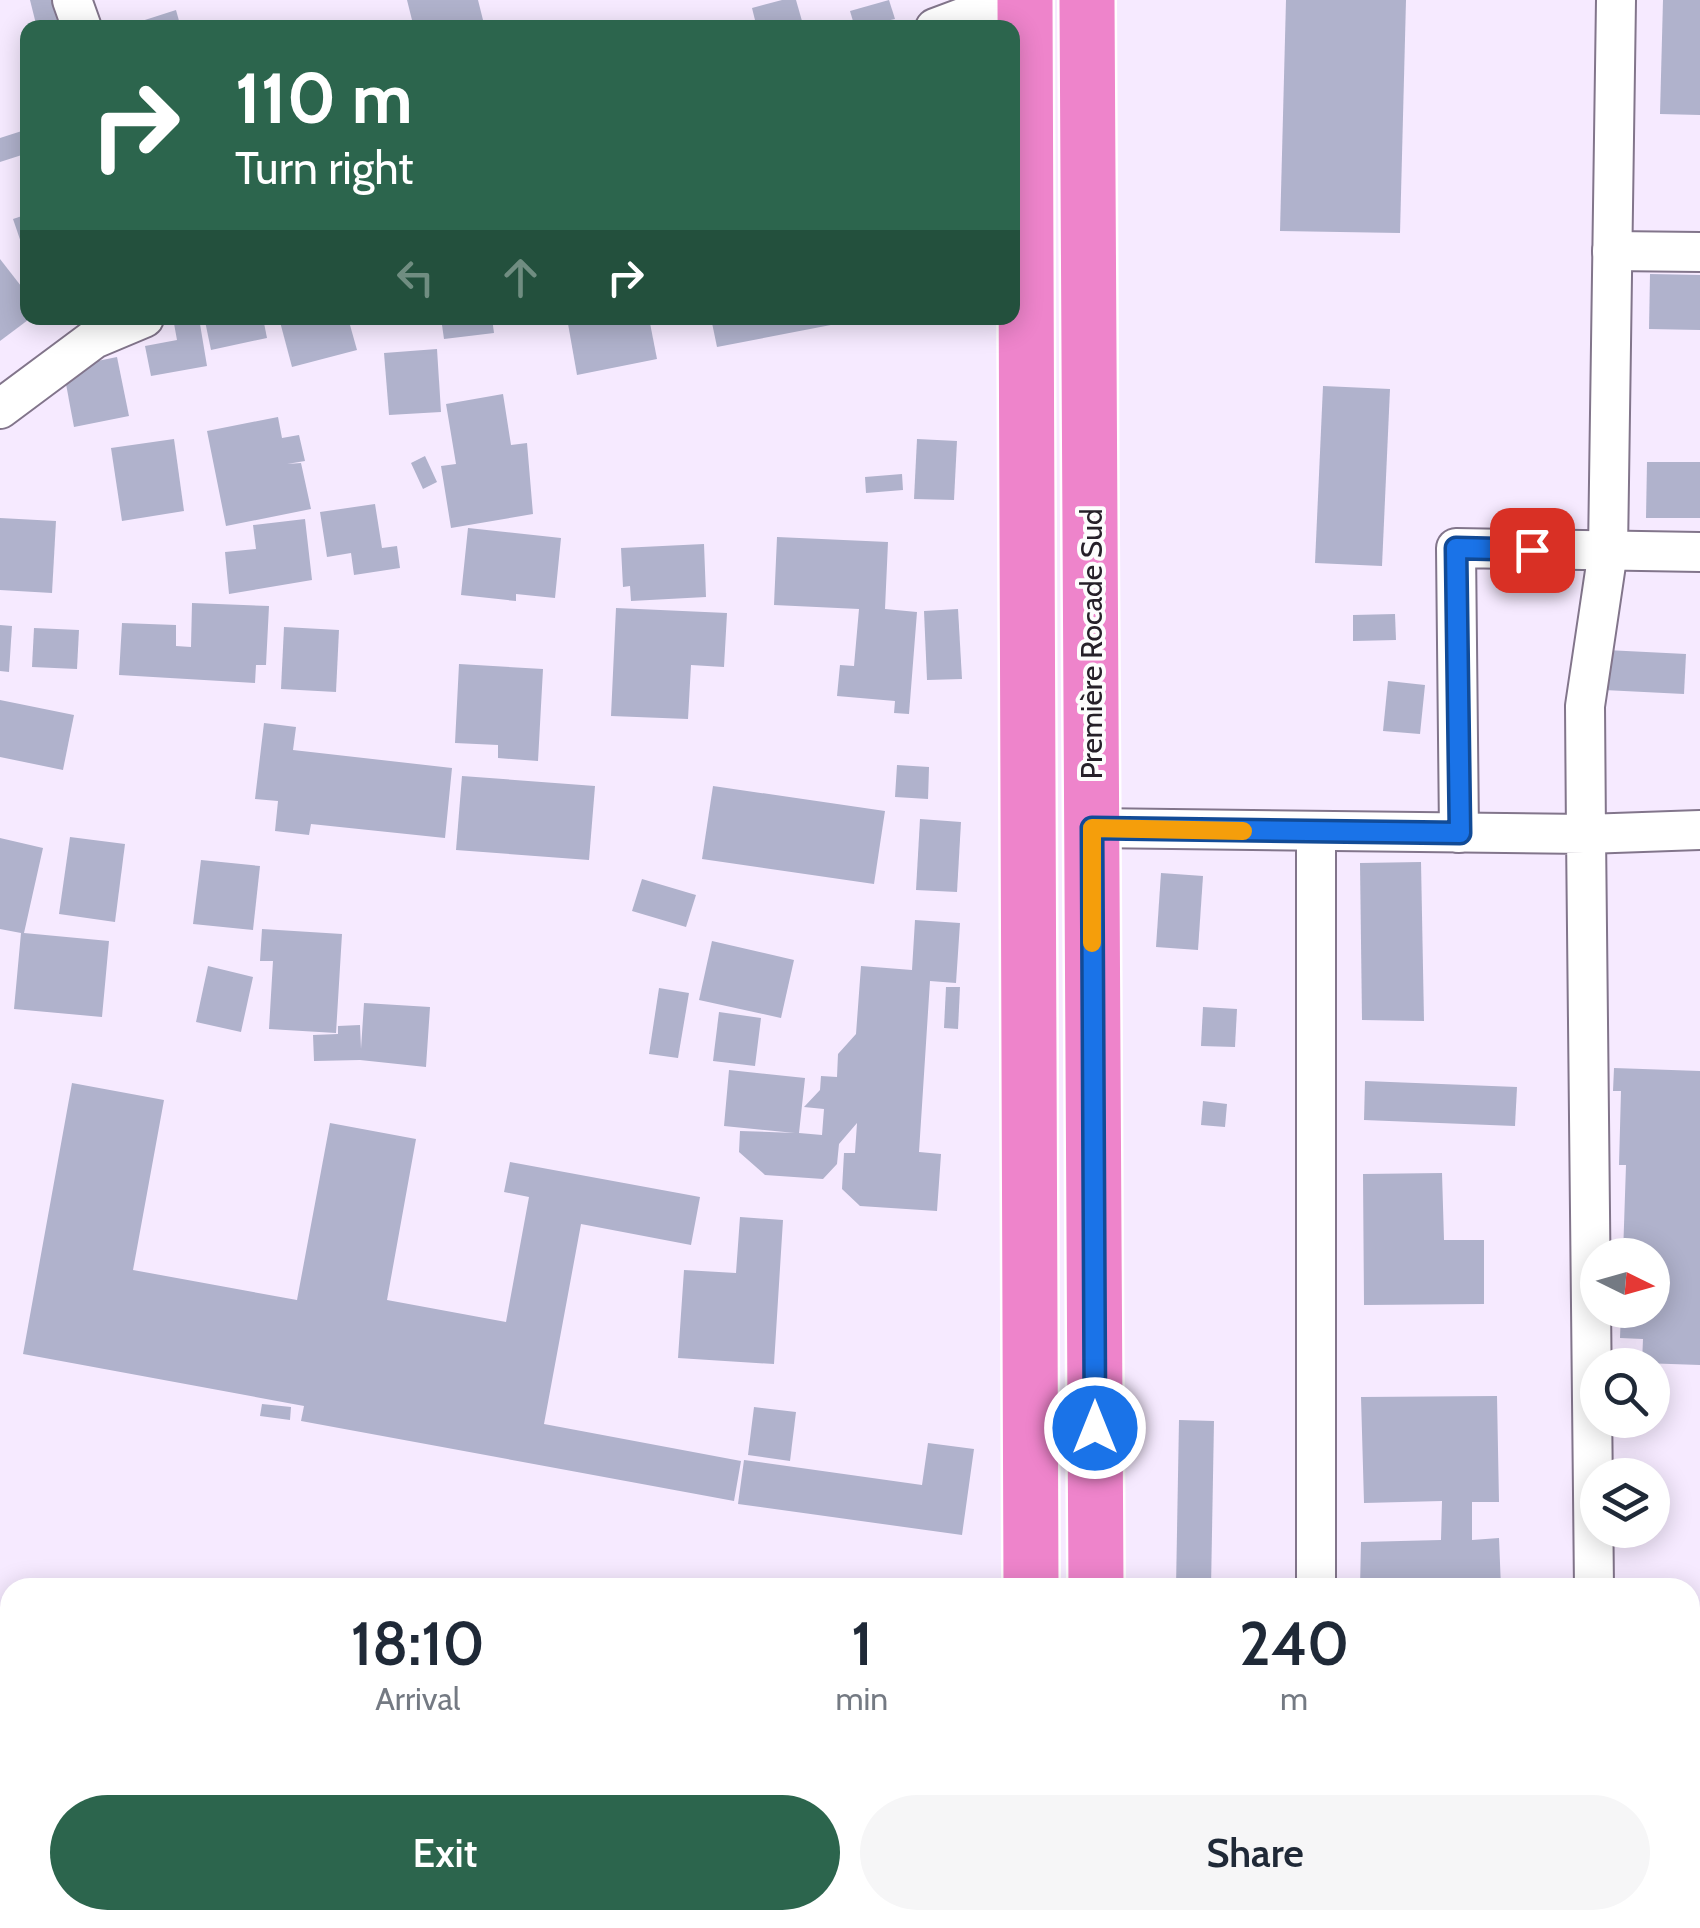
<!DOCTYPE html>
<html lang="en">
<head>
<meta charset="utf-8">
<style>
  :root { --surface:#fff; --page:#f6f6f7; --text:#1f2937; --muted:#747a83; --accent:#2c654d }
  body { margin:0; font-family:Cabin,sans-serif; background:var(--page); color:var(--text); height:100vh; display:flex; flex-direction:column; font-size:38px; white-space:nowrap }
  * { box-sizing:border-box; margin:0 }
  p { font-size:32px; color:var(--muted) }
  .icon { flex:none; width:55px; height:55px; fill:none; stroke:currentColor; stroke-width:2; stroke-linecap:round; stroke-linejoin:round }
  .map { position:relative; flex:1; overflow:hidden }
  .panel { position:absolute; left:0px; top:1578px; width:1700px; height:352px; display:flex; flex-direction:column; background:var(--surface); border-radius:30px 30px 0 0; box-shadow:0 5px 25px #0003 }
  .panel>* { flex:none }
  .guide { position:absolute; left:20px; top:20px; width:1000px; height:305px; border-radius:20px; box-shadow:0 5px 25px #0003; background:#2c654d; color:#fff; overflow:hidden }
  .needle { width:65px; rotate:95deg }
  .buttons { position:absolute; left:1580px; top:1238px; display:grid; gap:20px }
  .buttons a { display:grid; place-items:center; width:90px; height:90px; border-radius:50%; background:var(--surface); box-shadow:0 5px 25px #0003; font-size:50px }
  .pin { position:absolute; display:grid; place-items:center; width:85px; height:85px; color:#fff; margin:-42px; border-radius:20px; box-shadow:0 5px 15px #0006 }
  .me { position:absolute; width:110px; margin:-55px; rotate:0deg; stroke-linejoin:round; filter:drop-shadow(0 0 8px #0008) }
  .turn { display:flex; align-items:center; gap:35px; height:210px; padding:0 50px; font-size:45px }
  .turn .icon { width:130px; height:130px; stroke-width:2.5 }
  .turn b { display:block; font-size:70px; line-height:85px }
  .lanes { display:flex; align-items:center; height:95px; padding:0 50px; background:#0003; justify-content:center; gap:50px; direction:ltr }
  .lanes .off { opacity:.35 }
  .eta { display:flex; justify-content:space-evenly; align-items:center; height:170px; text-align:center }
  .eta b { font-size:60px; font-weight:600; line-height:70px }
  .button { display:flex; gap:20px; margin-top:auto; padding:20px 50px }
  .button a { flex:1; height:115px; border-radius:60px; background:var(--accent); color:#fff; font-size:40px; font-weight:600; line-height:115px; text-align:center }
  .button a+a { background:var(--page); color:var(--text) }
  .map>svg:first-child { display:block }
  .building { fill:#b0b2cc }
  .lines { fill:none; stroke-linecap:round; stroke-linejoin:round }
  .minor-casing { stroke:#82758b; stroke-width:42 }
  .highway-casing { stroke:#fff; stroke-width:60 }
  .minor { stroke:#fff; stroke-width:38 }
  .highway { stroke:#ee84cb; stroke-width:55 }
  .route-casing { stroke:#114b97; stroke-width:25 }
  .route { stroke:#1a73e8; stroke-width:18 }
  .slow { stroke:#f59e0b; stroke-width:18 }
  .labels { text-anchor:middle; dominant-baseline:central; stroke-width:8; stroke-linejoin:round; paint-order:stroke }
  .street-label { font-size:30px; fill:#262029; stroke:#fdfdfd }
</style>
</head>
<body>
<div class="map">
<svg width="1700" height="1928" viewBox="0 0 1700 1928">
  <rect width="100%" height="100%" fill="#f6eaff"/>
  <g class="building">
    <polygon points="30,0 61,0 68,28 37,28"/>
    <polygon points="407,0 478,0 484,24 414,28"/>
    <polygon points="782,0 796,0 804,28 757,28 752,8"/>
    <polygon points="889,0 895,19 855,28 850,11"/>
    <polygon points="1286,0 1406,0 1400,233 1280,231"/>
    <polygon points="1663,0 1700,0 1700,115 1660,114"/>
    <polygon points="176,10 181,28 123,28 123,27"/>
    <polygon points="28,129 28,153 0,162 0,138"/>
    <polygon points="28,214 28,260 27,260 13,219"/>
    <polygon points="0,259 28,295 28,320 0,341"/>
    <polygon points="1650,274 1700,275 1700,330 1649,329"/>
    <polygon points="173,318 199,318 207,366 151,376 145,346 177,340"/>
    <polygon points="263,318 267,338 211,350 205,321"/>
    <polygon points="279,318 348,318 357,350 292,367"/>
    <polygon points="441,318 492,318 494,333 444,339"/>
    <polygon points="567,318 649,318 657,359 577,375"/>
    <polygon points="711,318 861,318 862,319 717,347"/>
    <polygon points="437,349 441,412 389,415 384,353"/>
    <polygon points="117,357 129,416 74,427 63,368"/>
    <polygon points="1323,386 1390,389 1382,566 1315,563"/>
    <polygon points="503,394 511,445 527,443 533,514 451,528 441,466 456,464 446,404"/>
    <polygon points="278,417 282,438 299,435 305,461 287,464 301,463 311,509 226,526 207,431"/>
    <polygon points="174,439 184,511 122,521 111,448"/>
    <polygon points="917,439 957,441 954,500 914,499"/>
    <polygon points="425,456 437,482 423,489 411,463"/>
    <polygon points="1647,462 1700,462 1700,518 1646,518"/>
    <polygon points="902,474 903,490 866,493 865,477"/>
    <polygon points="375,504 382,548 397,546 400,568 354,575 351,553 327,557 320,512"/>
    <polygon points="0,518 56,521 52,593 0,590"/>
    <polygon points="305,519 312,580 229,594 225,552 256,549 253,525"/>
    <polygon points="468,528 561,538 555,598 516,594 516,601 461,595"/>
    <polygon points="777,537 888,542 885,609 917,612 909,714 894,713 895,701 837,696 840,665 854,666 859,609 774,605"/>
    <polygon points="704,544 706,597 631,601 630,586 623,587 621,548"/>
    <polygon points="192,603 269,606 266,665 256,665 255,683 119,675 122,623 176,625 176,646 191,647"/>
    <polygon points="616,608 727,613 724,667 691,665 688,719 611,716"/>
    <polygon points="958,609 962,679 927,680 924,611"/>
    <polygon points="1395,614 1396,640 1353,641 1353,615"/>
    <polygon points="0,625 12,626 9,672 0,671"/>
    <polygon points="284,627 339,630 336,692 281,689"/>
    <polygon points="34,628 79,630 77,669 32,667"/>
    <polygon points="1606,650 1686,654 1684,694 1604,690"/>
    <polygon points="459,664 543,669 538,761 498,758 498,745 455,743"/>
    <polygon points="1388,681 1425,685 1420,734 1383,731"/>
    <polygon points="0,700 74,715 63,770 0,757"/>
    <polygon points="264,723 296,727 293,750 452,768 445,838 311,824 309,835 275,831 278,801 255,799"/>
    <polygon points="897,765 929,767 928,799 895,797"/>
    <polygon points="462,776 595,786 589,860 456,850"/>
    <polygon points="713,786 885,811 874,884 702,859"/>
    <polygon points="920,819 961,822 957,892 916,890"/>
    <polygon points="70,837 125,844 115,922 59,914"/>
    <polygon points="0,838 43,848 24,933 109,941 102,1017 14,1009 21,933 0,929"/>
    <polygon points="201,860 260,866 253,930 193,924"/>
    <polygon points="1421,862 1424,1021 1362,1020 1360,863"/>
    <polygon points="1161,873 1203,876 1198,950 1156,947"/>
    <polygon points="642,879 696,895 686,927 632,911"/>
    <polygon points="915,920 960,923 956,983 930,981 919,1152 941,1154 937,1211 860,1206 842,1189 844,1153 855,1153 857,1123 839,1144 837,1164 823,1179 765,1175 739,1152 740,1131 795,1133 724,1126 729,1070 805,1078 799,1133 822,1135 824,1109 804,1107 820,1090 821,1076 837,1077 838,1054 856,1034 861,966 912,970"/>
    <polygon points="262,929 342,934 336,1033 269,1029 273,961 260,961"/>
    <polygon points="712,941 794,960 781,1018 699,1000"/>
    <polygon points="208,966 253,977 241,1032 196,1022"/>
    <polygon points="946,987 960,987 958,1029 944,1028"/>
    <polygon points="659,988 689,993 678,1058 649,1054"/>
    <polygon points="364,1003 430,1007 426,1067 360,1060 314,1061 313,1035 338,1034 338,1026 360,1025 361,1049"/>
    <polygon points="1203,1007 1237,1009 1235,1047 1201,1046"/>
    <polygon points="719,1012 761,1018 755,1066 713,1061"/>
    <polygon points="1614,1068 1700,1071 1700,1365 1642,1363 1643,1339 1620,1338 1621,1310 1652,1310 1652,1255 1623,1255 1626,1165 1619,1165 1621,1091 1613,1091"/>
    <polygon points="1365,1081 1517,1087 1515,1126 1364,1120"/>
    <polygon points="72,1083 164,1100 133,1270 297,1300 330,1123 416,1139 387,1300 506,1322 529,1197 504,1192 510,1162 700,1197 691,1245 581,1224 544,1424 741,1461 734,1501 301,1421 304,1406 23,1354"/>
    <polygon points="1203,1101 1227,1104 1225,1127 1201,1125"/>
    <polygon points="1442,1173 1444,1240 1484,1240 1484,1304 1364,1305 1363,1174"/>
    <polygon points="740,1217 783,1220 774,1364 678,1358 684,1270 736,1273"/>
    <polygon points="1497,1396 1499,1502 1472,1502 1472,1540 1499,1538 1501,1588 1360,1588 1361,1542 1441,1540 1442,1501 1364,1503 1361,1397"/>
    <polygon points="262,1404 291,1407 290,1420 260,1416"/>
    <polygon points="754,1407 796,1412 790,1461 748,1455"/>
    <polygon points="1179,1420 1214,1421 1211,1588 1176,1588"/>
    <polygon points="928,1443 974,1449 962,1535 738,1504 744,1460 922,1485"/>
    <polygon points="668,1920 718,1920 716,1928 666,1928"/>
    <polygon points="1507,1923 1507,1928 1411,1928 1411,1925"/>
  </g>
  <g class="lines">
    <g class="minor-casing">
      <g id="minor">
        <polyline points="72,0 82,28"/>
        <polyline points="1616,0 1608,551 1585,706 1586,834 1700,830"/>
        <polyline points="935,28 1010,0"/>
        <polyline points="1612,251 1700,252"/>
        <polyline points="0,409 94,339 144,318"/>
        <polyline points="1092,828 1586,834 1594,1588"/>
        <polyline points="1459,833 1456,548 1700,552"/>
        <polyline points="1316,1588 1316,832"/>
        <polyline points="0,1732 10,1735"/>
        <polyline points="603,1920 628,1928"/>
        <polyline points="1597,1920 1597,1928"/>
      </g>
    </g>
    <g class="highway-casing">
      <g id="highway">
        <polyline points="1025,0 1031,1588"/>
        <polyline points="1087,0 1096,1588"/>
        <polyline points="1033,1920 1033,1928"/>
        <polyline points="1098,1920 1098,1928"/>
      </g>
    </g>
    <use href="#minor" class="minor"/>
    <use href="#highway" class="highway"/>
  </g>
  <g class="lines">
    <g class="route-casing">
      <polyline id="route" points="1095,1428 1092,828 1460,833 1456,548 1532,550"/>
    </g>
    <use href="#route" class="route"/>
    <polyline class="slow" points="1092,943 1092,828 1243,831"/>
  </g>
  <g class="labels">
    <g class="street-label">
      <text transform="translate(1091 644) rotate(-90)">Première Rocade Sud</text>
    </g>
  </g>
</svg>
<div class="buttons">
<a><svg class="needle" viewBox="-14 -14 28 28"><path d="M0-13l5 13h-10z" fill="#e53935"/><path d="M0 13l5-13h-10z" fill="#747a83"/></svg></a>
<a><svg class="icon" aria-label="search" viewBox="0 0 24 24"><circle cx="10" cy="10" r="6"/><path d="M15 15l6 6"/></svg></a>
<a><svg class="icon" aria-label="layers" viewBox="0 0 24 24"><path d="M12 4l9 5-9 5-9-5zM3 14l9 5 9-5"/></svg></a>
</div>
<div class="pin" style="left:1532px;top:550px;background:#d93025"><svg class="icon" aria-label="arrive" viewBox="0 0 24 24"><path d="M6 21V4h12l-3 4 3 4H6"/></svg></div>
<svg class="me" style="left:1095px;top:1428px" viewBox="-20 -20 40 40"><circle r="17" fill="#1a73e8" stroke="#fff" stroke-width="3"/><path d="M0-11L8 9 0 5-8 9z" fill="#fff"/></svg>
<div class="guide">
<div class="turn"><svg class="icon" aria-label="right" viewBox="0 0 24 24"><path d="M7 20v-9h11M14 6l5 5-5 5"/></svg><div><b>110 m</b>Turn right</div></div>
<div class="lanes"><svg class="icon off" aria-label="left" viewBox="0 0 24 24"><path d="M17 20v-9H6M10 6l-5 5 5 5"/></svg><svg class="icon off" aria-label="ahead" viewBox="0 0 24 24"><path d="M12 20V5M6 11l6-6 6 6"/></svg><svg class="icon" aria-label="right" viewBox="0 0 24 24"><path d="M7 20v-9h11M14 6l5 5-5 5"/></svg></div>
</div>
<section class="panel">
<div class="eta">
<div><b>18:10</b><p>Arrival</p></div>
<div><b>1</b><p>min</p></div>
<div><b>240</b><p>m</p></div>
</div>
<div class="button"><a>Exit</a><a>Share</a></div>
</section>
</div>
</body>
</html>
